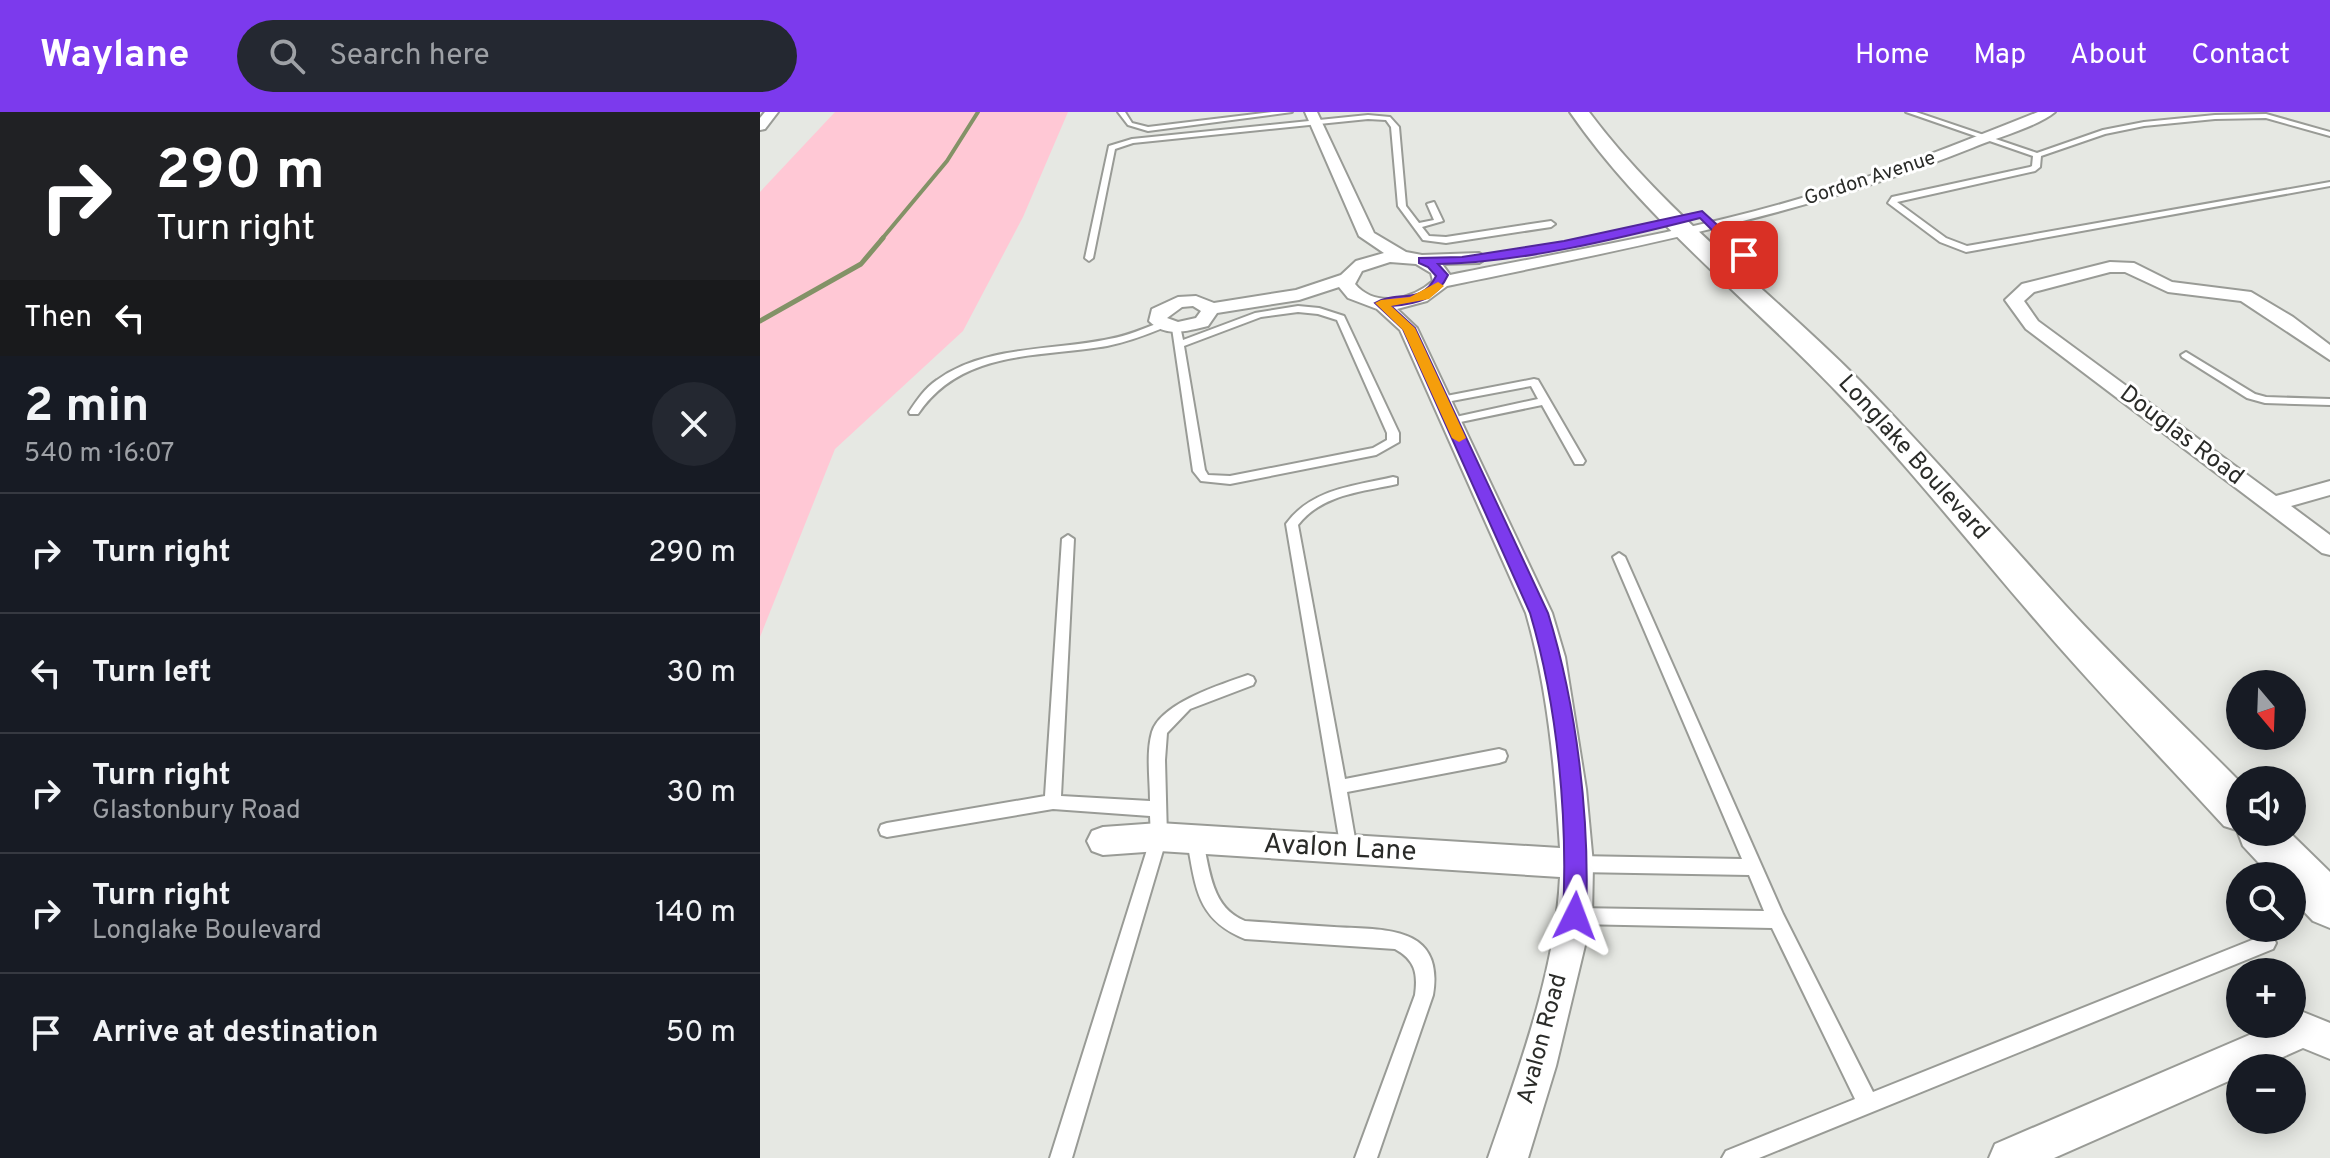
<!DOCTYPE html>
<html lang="en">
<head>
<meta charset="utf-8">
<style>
  :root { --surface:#171b24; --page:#242831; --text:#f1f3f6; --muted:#9ea1a6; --line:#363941; --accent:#7c3aed }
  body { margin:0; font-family:Overpass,sans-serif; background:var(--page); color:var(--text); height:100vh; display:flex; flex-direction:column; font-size:30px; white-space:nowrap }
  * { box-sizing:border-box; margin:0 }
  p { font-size:26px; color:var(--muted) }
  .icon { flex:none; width:44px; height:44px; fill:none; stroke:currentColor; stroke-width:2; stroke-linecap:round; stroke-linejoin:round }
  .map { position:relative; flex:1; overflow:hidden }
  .drawer { display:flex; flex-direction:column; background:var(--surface); width:760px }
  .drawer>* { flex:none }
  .hud { background:#202124; color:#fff; overflow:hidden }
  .needle { width:52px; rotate:161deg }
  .controls { position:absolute; left:1466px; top:558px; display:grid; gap:16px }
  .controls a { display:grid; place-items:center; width:80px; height:80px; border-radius:50%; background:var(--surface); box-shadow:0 4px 20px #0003; font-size:40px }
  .pin { position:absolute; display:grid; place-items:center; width:68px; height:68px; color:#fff; margin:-34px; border-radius:16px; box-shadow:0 4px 12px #0006 }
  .me { position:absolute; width:88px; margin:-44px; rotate:3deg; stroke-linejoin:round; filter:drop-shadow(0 0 6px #0008) }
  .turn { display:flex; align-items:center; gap:28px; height:168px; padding:0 24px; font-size:36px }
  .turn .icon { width:104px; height:104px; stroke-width:2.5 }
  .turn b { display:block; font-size:56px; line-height:68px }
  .then { display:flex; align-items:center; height:76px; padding:0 24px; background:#0003; gap:16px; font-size:30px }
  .round { display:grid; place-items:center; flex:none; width:84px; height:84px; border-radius:42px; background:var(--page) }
  .head { display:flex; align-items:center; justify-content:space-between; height:136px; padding:0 24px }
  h1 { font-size:48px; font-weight:700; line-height:60px }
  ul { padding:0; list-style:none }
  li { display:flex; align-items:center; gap:24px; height:120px; padding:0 24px; border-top:2px solid var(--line) }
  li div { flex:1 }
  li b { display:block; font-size:30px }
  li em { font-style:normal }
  header { display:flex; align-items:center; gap:48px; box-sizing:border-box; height:112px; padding:0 40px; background:var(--accent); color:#fff }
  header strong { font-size:38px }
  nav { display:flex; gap:44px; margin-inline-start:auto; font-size:28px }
  .search { width:560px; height:72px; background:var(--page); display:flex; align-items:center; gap:20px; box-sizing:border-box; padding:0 28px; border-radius:44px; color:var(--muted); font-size:30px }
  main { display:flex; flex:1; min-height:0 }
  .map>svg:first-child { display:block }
  .green { fill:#ffc8d5 }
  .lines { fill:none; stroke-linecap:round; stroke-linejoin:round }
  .stream-far1 { stroke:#839267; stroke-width:4 }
  .stream { stroke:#839267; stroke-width:5 }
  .service-casing { stroke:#999b96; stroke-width:4 }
  .minor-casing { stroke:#999b96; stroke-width:4 }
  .secondary-casing { stroke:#999b96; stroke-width:4 }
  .service { fill:#fff; fill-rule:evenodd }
  .minor { fill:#fff; fill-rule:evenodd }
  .secondary { fill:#fff; fill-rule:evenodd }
  .route { fill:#7c3aed; stroke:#51269a; stroke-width:2 }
  .slow { fill:#f59e0b }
  .labels { text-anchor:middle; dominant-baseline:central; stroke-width:6; stroke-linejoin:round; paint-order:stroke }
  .far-street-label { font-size:20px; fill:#2a2b28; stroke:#fff }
  .street-label { font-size:24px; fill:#2a2b28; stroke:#fff }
  .near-street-label { font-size:28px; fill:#2a2b28; stroke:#fff }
</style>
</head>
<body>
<header>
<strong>Waylane</strong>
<div class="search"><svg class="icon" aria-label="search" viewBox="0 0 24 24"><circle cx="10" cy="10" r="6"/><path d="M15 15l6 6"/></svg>Search here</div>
<nav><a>Home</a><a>Map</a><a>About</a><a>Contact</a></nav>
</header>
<main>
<section class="drawer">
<div class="hud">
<div class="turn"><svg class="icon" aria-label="right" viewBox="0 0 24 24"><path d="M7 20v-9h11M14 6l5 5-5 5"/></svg><div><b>290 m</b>Turn right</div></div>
<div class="then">Then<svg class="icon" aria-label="left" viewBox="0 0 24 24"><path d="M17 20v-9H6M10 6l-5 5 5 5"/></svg></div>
</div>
<div class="head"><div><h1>2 min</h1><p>540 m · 16:07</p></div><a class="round"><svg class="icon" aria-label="close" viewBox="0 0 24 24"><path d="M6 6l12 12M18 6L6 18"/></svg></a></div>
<ul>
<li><svg class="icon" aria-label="right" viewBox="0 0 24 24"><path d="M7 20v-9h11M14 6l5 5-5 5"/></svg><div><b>Turn right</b></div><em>290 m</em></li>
<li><svg class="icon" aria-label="left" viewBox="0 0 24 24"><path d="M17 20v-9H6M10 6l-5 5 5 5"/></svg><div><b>Turn left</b></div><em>30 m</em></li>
<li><svg class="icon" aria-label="right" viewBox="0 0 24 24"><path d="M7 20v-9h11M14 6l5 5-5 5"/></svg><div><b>Turn right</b><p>Glastonbury Road</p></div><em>30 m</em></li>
<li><svg class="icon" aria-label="right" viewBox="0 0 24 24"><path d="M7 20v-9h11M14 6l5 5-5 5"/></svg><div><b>Turn right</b><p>Longlake Boulevard</p></div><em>140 m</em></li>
<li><svg class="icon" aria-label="arrive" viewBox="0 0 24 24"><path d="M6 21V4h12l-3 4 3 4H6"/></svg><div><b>Arrive at destination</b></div><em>50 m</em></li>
</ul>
</section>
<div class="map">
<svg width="1570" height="1046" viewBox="0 0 1570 1046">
  <rect width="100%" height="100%" fill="#e6e8e3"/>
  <polygon class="green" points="75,0 308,0 263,105 203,219 75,337 0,525 0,80"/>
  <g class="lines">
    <polyline class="stream-far1" points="121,128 187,49 218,0"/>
    <polyline class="stream" points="0,209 101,152 123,126"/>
    <g class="service-casing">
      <g id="service">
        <polygon points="358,0 365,0 372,11 388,15 512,0 532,0 388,19 368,13"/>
        <polygon points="1146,0 1156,0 1277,41 1343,18 1384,10 1455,3 1506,2 1570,20 1570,24 1506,6 1455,7 1384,14 1345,22 1281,44 1280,55 1275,59 1137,90 1186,126 1207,134 1570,70 1570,74 1206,140 1180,130 1128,91 1132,85 1270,55 1272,54 1273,44"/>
        <polygon points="608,3 630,5 639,15 646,94 659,111 674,108 667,92 674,90 683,109 662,115 669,124 686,125 791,109 795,112 791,115 686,131 663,128 638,94 631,15 626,8 608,7 373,31 355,37 333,146 329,149 325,146 349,34 372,27"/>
        <path d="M538,194L559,196L584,204L639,321V330L616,343L470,372L441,369L433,359L412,216L420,214L423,228L495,201ZM538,200L558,202L577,208L627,321V328L613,336L470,364L448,363L445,358L424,234L501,205Z"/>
        <path d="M402,210L405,211V215C386,223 367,230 347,234C278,246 202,237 158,302H150L149,300C157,288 165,276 177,268C225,233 293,239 349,227C368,224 384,216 402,210Z"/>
        <polygon points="1426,240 1495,282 1506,285 1570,287 1570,293 1505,291 1487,286 1422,245 1421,243"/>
        <polygon points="774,267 778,268 825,349 823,352 815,352 782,293 691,312 685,309 691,306 778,287 771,274 681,291 676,288 681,285"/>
        <path d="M633,365L637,366V372C602,380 562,382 538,413L585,667L739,637L745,639L747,644L745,649L739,651L587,680L597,738L595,743L589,746L583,743L581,738L526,412C551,377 594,374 633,365Z"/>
        <path d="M308,423L314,427L301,684L390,689C390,667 386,641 392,620C401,591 462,572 488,563L493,565L495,569L493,573L430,597L407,621L405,648L407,725L312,1046H290L391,725L390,704L293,697L127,725L121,723L119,718L121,713L127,711L285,684L302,427Z"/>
        <polygon points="859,441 865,445 1023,802 1113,980 1507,822 1513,825 1516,831 1513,837 999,1046 962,1046 966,1039 1095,987 1012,816 815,812 809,810 806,804 809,798 815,796 1004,799 989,763 817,760 811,758 808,752 811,746 817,744 982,747 853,445"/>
        <path d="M435,721L441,724L443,729C450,760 452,796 485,809C515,811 544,813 574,815C622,818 685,812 673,883L617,1046H595L655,883C658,861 655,848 635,837L485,827C436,807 436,775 427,729L429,724Z"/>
      </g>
    </g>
    <g class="minor-casing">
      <g id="minor">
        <polygon points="5,0 18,0 5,17 0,18 0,6"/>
        <path d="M545,0H557L614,121L646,140L662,143L719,141L727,146L719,151L682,152L690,163C808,139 928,120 1042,86C1123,62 1200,31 1278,0H1295C1277,15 1235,26 1212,36C1043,104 864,137 687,174L667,189L637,197L657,216L792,501L805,545L826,677L833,752L832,804L796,954L768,1046H728C758,959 796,857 800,765L399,739L343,743L332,739L327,729L332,719L343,715L399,711L800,736C795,658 788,577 766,501L640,218L617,197L588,186L579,175L539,188L457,201L448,214C427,219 406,226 389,209L392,197L418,185L436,184L454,191L536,178L581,163L596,149L624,141L599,124ZM630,150L656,152L671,161L673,169C652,188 615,196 595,172L602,159ZM433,194L441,199L436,206L418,210L407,206L422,195Z"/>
        <polygon points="1350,150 1374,151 1412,170 1491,180 1533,205 1570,233 1570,248 1481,189 1408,180 1365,160 1350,160 1274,180 1264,189 1278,209 1516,384 1570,369 1570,383 1531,394 1570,423 1570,443 1562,441 1266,217 1245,188 1262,172"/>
        <polygon points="1543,900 1570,911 1570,947 1543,936 1498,956 1480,956 1480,964 1294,1046 1229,1046 1235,1032 1515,912 1532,912 1532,905"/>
      </g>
    </g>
    <g class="secondary-casing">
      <path id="secondary" d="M810,0H829C905,102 1011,179 1100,269C1171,342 1237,418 1305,493C1361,554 1422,611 1480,670V720H1529L1570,760V816L1553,809L1532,787V764H1511L1483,734L1477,718L1464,714C1403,647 1339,582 1280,513C1212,435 1149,354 1077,280C988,187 883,106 810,0Z"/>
    </g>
    <use href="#service" class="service"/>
    <use href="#minor" class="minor"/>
    <use href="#secondary" class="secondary"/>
  </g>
  <path class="route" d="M942,99L988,141V146H980L940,106C861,126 759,151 678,152L688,163C677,187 657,192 631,194L655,216L788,501C817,595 830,706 826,804L823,812L815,815L806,812L803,804C808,707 798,595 770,501L643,217L615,191C636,178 662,194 676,164L668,155L659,151V146L702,145L804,129Z"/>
  <polygon class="slow" points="678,170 684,174 669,187 631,194 655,216 706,326 699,330 692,326 643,218 615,191 621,188 650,185"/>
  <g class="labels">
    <g class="far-street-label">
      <text transform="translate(1110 67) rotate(-18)">Gordon Avenue</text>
    </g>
    <g class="street-label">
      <text transform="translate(1421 324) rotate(37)">Douglas Road</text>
      <text transform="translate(1153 346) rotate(48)">Longlake Boulevard</text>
      <text transform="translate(783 927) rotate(-75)">Avalon Road</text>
    </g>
    <g class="near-street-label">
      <text transform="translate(580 737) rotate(3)">Avalon Lane</text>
    </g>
  </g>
</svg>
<div class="controls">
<a><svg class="needle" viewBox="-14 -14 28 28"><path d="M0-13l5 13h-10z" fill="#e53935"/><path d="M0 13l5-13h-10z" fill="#9ea1a6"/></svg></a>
<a><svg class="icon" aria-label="sound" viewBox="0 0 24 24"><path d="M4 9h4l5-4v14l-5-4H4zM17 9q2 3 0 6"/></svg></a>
<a><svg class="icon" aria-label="search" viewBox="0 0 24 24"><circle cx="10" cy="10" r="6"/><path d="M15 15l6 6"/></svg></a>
<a>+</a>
<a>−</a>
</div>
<div class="pin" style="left:984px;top:143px;background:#d93025"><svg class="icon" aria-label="arrive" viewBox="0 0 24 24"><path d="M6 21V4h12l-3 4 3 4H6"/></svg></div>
<svg class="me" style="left:815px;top:804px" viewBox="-20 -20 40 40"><path d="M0-17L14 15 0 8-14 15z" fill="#7c3aed" stroke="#fff" stroke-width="4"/></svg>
</div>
</main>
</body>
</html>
